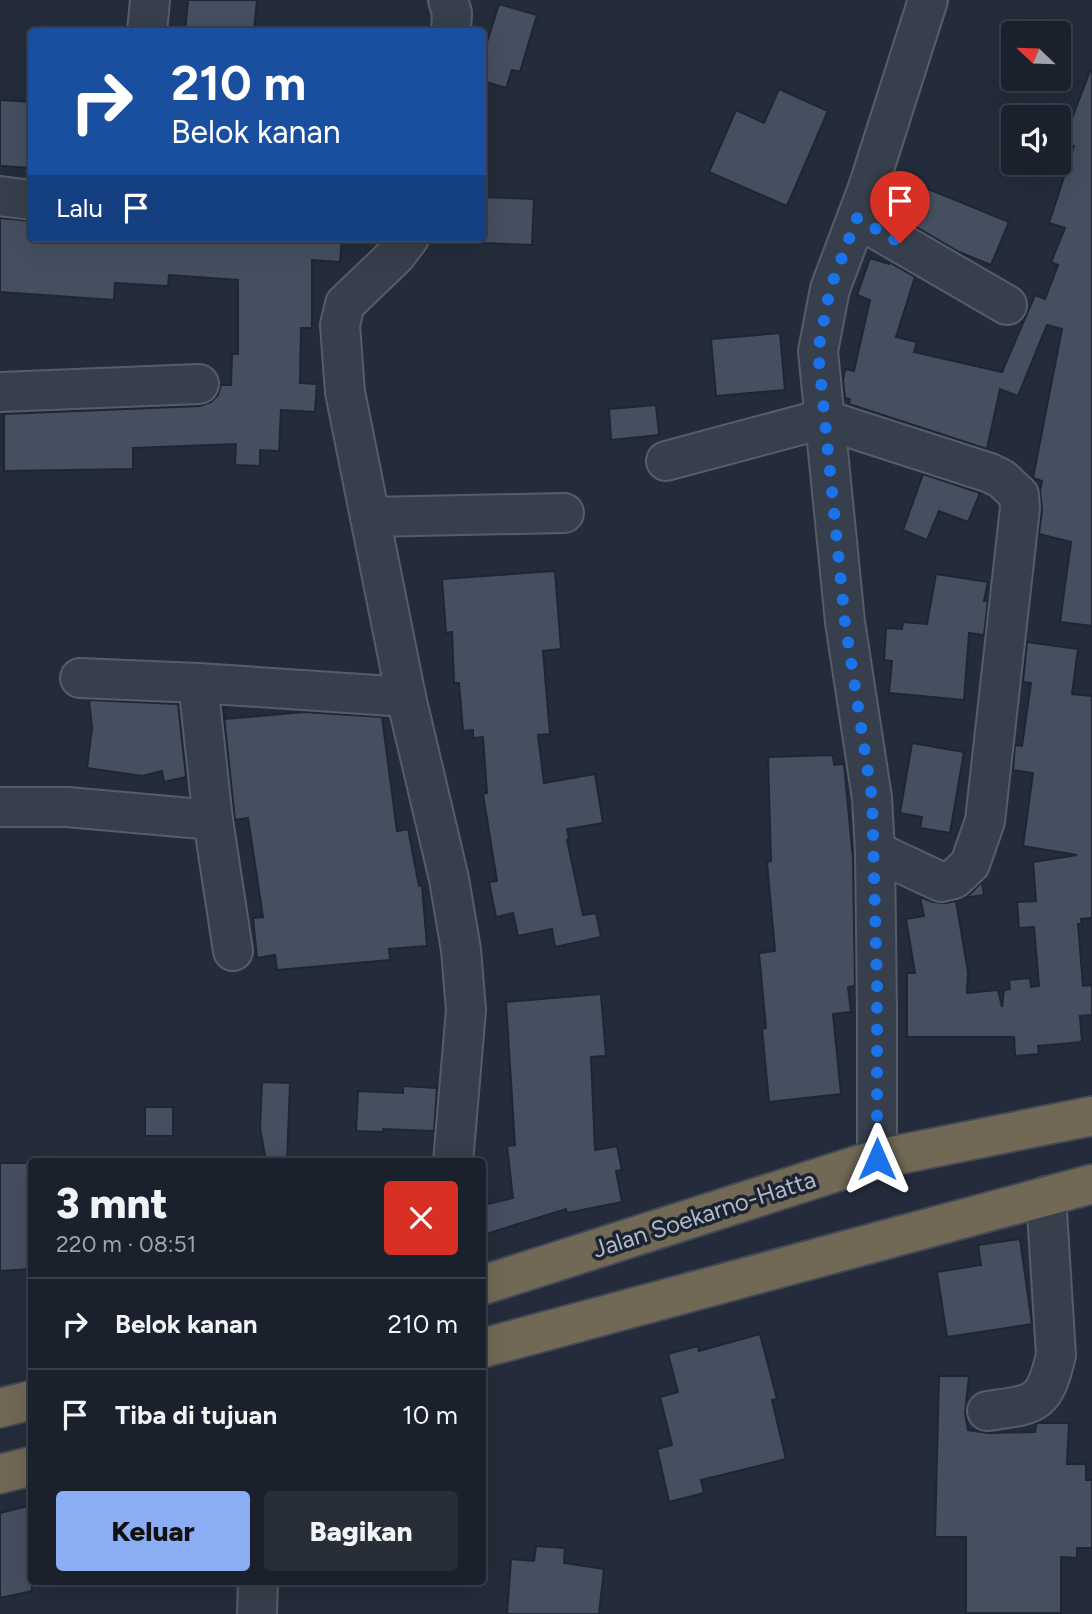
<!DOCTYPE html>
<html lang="id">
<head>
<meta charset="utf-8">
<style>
  :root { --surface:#1b212c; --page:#282e38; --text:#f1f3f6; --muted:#a0a3a9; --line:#393e48; --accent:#8badf4 }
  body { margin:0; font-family:Figtree,sans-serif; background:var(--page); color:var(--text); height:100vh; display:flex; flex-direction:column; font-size:26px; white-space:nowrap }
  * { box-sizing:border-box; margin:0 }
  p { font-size:23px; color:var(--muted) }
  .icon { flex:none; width:38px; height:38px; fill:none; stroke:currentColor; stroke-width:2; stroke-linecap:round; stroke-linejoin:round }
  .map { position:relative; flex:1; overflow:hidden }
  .sheet { position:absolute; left:28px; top:1158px; width:458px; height:427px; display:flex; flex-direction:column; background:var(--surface); border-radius:7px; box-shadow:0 7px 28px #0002,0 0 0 2px var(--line) }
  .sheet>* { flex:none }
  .guide { position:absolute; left:28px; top:28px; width:458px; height:214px; border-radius:7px; box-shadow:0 7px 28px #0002,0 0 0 2px var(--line); background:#1a4fa0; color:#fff; overflow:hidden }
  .needle { width:46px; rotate:293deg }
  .tools { position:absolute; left:1001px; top:21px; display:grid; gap:14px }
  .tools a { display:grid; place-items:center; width:70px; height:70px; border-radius:7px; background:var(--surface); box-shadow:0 7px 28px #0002,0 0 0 2px var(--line); font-size:35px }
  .pin { position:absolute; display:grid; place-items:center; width:60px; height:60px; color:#fff; margin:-72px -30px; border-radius:50% 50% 50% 0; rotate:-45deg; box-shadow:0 0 7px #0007 }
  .pin .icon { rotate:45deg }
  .me { position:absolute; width:77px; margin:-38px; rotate:0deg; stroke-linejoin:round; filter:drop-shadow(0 0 5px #0008) }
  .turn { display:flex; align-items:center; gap:24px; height:147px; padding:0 28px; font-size:32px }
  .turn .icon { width:91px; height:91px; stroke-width:2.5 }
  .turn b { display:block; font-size:49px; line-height:60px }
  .then { display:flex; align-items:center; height:66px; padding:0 28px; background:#0003; gap:14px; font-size:26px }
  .round { display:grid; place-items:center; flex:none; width:74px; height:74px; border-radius:7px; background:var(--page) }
  .summary { display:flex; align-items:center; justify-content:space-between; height:119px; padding:0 28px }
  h1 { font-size:42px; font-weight:800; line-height:52px }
  .cta { display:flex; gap:14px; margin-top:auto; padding:14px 28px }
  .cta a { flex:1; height:80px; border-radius:7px; background:var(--accent); color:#111; font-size:28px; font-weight:800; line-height:80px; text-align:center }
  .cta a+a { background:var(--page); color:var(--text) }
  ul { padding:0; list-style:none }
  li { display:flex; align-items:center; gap:21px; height:91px; padding:0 28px; border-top:2px solid var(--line) }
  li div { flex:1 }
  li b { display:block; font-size:26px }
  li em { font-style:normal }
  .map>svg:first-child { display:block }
  .building { fill:#454f60; stroke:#1f2633; stroke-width:2 }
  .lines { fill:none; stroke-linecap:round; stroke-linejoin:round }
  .minor-casing { stroke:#565c6a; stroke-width:42 }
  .highway-casing { stroke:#434957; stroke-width:42 }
  .minor { stroke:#373f4c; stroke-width:38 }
  .highway { stroke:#716855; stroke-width:38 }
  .route { stroke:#1a73e8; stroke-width:12; stroke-dasharray:0 21.6 }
  .labels { text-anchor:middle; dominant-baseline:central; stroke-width:7; stroke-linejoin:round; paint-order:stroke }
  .street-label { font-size:24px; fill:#b3b9c7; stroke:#1d2431 }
</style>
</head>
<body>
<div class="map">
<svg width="1092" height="1614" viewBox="0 0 1092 1614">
  <rect width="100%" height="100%" fill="#242c3b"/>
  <g class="building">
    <polygon points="188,0 257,0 254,32 185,32"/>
    <polygon points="499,4 537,15 520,72 512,70 506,88 483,81 483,55"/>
    <polygon points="1090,71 1092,71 1092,626 1060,622 1071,542 1039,534 1042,510 1040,491 1042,481 1033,478 1062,329 1047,325 1018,396 1000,389 987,449 849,404 850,399 845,398 843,380 845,369 854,371 870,300 857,295 870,258 889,264 889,262 915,277 896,337 917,342 914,352 1002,372 1035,295 1045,299 1058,265 1051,262 1065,228 1049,223 1074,146 1063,142"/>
    <polygon points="779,89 828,111 787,206 709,172 736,110 764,123"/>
    <polygon points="0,100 32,102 32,168 0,166"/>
    <polygon points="921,186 1009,222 991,265 959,252 906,221"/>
    <polygon points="483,197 534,199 532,245 483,243"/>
    <polygon points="0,218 32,221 32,238 342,238 340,262 312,260 312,328 301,328 300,383 317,384 315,412 281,410 279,451 260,450 260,466 235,465 236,444 133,448 133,469 4,471 4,414 200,406 211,402 218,395 221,385 231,385 232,354 238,354 238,280 169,275 168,286 115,283 114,300 0,292"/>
    <polygon points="780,333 785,390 716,396 711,339"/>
    <polygon points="656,405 659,435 611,440 609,409"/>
    <polygon points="923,474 980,493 968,522 939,511 927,540 903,530"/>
    <polygon points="555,571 561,649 543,651 550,734 538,735 544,783 595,774 603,823 567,829 569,839 567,840 583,915 596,913 601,937 555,947 552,929 518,936 513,913 496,917 489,882 497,881 483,794 487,793 483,737 473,738 473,730 463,731 459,683 454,683 452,632 446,633 442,579"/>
    <polygon points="936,574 988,582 984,601 988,601 984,635 969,633 964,700 889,693 892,661 884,660 886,628 902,629 903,622 927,624"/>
    <polygon points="1027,642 1078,649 1072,694 1092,696 1092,918 1081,919 1082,924 1078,924 1083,986 1092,985 1092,1015 1080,1016 1082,1042 1038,1046 1039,1054 1015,1056 1014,1037 907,1037 907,973 915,973 906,919 924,916 920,897 933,902 945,903 956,901 968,972 967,993 998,990 1002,1007 1004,990 1010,989 1009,980 1030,978 1031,987 1039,986 1034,927 1019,928 1017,902 1036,901 1033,862 1077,855 1023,846 1033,773 1013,770 1015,745 1022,746 1031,683 1023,682"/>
    <polygon points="89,700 178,704 186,777 164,782 162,771 142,776 87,768 92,728"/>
    <polygon points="223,707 226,719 304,712 382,717 397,831 408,829 419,886 422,885 427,946 389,949 390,960 277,970 275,955 257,958 253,918 263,917 248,818 235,820"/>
    <polygon points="912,743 964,752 950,833 920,828 922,817 900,813"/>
    <polygon points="833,755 834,765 844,764 853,859 855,986 848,987 851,1012 833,1014 841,1094 769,1102 762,1029 766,1028 759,953 775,951 767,862 771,861 768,757"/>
    <polygon points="982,882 984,895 963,898 969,895"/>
    <polygon points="601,994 606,1056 591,1057 595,1150 617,1146 622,1170 616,1171 622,1202 567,1213 566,1209 483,1235 483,1205 513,1198 507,1146 515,1145 506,1002"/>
    <polygon points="262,1082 290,1083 287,1162 266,1162 260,1128"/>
    <polygon points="403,1086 437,1088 434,1131 383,1129 383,1132 356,1131 358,1091 403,1093"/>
    <rect x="145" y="1107" width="28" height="29"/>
    <polygon points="0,1163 32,1163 32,1269 0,1271"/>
    <polygon points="1020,1239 1032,1324 947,1337 937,1272 981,1265 978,1245"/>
    <polygon points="760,1334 777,1399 772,1400 786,1459 701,1480 704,1493 669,1502 657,1449 672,1445 660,1397 678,1392 668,1354 698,1346 699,1351"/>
    <polygon points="939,1376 969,1376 965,1413 968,1430 989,1433 1035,1432 1036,1424 1038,1423 1069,1423 1067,1464 1086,1464 1086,1480 1092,1480 1092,1548 1077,1548 1077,1558 1061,1557 1061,1613 966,1613 966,1537 935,1537"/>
    <polygon points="32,1505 32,1591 0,1598 0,1513"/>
    <polygon points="536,1546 565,1548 564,1563 604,1569 599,1614 507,1614 511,1559 534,1561"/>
  </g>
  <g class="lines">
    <g class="minor-casing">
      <g id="minor">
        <polyline points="448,0 452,13 451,32"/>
        <polyline points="147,32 150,0"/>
        <polyline points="0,196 32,200"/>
        <polyline points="857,218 1007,305"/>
        <polyline points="409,238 396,255 345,304 340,325 345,392 406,697 449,879 461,950 466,1010 453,1162"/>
        <polyline points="0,392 199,384"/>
        <polyline points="666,461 823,419 990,473 1002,479 1019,495 1020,508 985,821 970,864 954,879 941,882 875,851"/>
        <polyline points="370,517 564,513"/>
        <polyline points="80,678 198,683"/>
        <polyline points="0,807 67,807 213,820"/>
        <polyline points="233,951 213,820 198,683 406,697"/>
        <polyline points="877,1159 877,1012 875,851 872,798 845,622 818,351 830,289 868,188 928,0"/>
        <path d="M987,1411C1036,1404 1044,1406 1056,1355L1046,1196"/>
        <polyline points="257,1614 258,1582"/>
      </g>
    </g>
    <g class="highway-casing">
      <g id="highway">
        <polyline points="483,1285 877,1159 1092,1116"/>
        <polyline points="483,1348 1092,1184"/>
        <polyline points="0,1408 32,1400"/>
        <polyline points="0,1474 32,1466"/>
      </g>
    </g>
    <use href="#minor" class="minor"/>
    <use href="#highway" class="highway"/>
  </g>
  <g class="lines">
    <polyline class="route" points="877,1159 877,985 872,798 845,622 818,351 830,289 857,218 900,243"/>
  </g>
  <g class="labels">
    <g class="street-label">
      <text transform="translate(704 1214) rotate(-18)">Jalan Soekarno-Hatta</text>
    </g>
  </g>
</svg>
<div class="tools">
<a><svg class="needle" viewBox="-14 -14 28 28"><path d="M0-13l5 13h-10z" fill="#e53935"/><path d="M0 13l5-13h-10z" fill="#a0a3a9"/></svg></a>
<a><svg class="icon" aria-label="sound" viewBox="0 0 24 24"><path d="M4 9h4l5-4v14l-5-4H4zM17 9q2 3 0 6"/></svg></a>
</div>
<div class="pin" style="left:900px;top:243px;background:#d93025"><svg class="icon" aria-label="arrive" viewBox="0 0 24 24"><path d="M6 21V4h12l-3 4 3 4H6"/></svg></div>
<svg class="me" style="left:877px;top:1159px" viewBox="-20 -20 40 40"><path d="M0-17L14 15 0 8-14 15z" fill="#1a73e8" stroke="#fff" stroke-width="4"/></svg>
<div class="guide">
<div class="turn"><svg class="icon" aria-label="right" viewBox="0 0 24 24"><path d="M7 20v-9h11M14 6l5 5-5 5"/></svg><div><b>210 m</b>Belok kanan</div></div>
<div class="then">Lalu<svg class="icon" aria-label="arrive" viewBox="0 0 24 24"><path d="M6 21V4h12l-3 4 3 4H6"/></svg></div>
</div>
<section class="sheet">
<div class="summary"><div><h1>3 mnt</h1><p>220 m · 08:51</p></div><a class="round" style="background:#d93025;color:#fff"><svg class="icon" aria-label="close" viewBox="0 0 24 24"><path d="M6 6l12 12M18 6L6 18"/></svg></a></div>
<ul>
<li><svg class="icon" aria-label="right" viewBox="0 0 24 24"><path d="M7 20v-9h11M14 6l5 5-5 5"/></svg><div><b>Belok kanan</b></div><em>210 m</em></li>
<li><svg class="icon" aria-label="arrive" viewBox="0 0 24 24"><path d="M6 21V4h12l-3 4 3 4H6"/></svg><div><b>Tiba di tujuan</b></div><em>10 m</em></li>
</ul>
<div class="cta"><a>Keluar</a><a>Bagikan</a></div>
</section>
</div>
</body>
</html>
